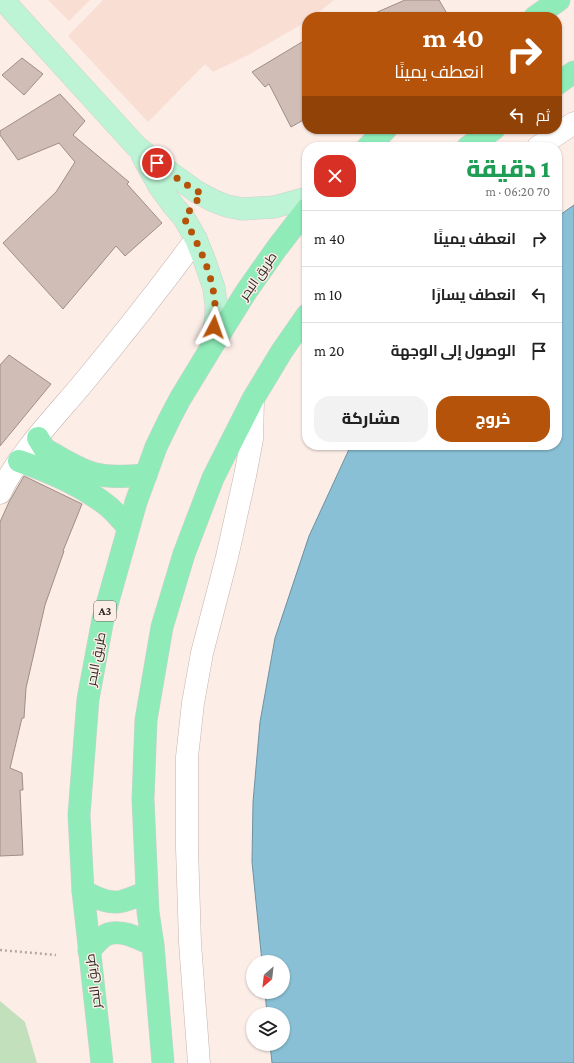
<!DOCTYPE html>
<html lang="ar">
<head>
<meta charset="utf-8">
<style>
  :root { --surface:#fff; --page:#f2f2f2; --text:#222; --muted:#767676; --line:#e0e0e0; --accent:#b45309 }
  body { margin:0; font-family:"Crimson Pro",Cairo,serif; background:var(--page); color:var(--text); direction:rtl; height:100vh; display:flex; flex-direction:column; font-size:15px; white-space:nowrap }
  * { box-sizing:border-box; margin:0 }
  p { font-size:13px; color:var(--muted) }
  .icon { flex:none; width:22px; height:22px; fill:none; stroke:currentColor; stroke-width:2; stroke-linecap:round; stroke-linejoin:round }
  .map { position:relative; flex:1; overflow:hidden; direction:ltr }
  .drawer { position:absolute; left:302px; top:142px; width:260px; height:308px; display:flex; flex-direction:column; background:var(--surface); border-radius:16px; box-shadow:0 1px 3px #0004; direction:rtl }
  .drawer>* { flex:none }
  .top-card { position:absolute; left:302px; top:12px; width:260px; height:122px; border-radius:16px; box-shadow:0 1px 3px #0004; direction:rtl; background:#b45309; color:#fff; overflow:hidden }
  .needle { width:26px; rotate:208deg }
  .tools { position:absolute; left:246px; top:955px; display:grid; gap:8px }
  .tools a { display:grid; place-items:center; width:44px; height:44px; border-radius:50%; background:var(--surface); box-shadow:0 1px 3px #0004; font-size:20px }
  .pin { position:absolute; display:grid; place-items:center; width:34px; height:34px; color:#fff; margin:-17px; border:2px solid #fff; border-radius:50%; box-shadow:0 1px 4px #0007 }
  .me { position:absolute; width:44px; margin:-22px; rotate:4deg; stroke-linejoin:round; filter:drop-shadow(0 0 3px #0008) }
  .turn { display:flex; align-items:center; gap:14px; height:84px; padding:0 12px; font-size:18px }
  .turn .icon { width:52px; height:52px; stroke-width:2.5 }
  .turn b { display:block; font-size:28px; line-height:34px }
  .then { display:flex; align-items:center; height:38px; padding:0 12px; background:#0003; gap:8px; font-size:15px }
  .round { display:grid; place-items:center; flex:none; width:42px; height:42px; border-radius:16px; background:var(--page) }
  .head { display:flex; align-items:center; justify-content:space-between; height:68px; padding:0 12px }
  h1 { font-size:24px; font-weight:800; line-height:30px; color:#1e9e55 }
  .cta { display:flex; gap:8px; margin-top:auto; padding:8px 12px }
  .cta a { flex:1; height:46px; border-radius:16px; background:var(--accent); color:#fff; font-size:16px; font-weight:800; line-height:46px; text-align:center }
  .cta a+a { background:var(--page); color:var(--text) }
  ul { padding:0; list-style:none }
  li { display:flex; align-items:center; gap:12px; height:56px; padding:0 12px; border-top:1px solid var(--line) }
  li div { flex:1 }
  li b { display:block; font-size:15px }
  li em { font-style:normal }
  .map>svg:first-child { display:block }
  .built { fill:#f9ded3 }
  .green { fill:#c2e0bb }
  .water { fill:#89c0d5; stroke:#6e92a0 }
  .building { fill:#d0bdb6; stroke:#9f8e87 }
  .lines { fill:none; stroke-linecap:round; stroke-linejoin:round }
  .minor-casing { stroke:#c5b3ac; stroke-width:23 }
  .major-casing { stroke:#d1cfcf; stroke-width:23 }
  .highway-casing { stroke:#d1cfcf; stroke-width:23 }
  .path { stroke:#b4a8a3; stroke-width:2.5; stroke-dasharray:2 3; stroke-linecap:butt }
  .minor { stroke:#fff; stroke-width:22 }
  .major { stroke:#bcf4d5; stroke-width:22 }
  .highway { stroke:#8fecb9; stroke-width:22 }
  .route { stroke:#b45309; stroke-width:7; stroke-dasharray:0 12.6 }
  .labels { text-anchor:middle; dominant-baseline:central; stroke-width:3; stroke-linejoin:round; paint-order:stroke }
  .shield { fill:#fcede7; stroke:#6c625f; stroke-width:1 }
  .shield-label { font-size:12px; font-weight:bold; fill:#2e2725 }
  .street-label { font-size:13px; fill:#2e2725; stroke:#fcede7 }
</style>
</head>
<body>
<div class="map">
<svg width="574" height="1063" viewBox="0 0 574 1063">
  <rect width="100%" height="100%" fill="#fcede7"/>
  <g class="built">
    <polygon points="48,0 90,0 69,21"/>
    <polygon points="103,0 334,0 313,17 307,17 307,21 306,22 252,53 213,72 205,64 148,122 68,36"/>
  </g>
  <polygon class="green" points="0,1001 25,1022 37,1063 0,1063"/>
  <polygon class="water" points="574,205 574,1063 272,1063 270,1044 283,1044 283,1014 267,1014 265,992 283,992 283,962 262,962 252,862 253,802 260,722 275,638 309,536 351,445 358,445 361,447 362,445 557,445 557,217"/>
  <g class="building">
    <polygon points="405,0 439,0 449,17 366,17"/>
    <polygon points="307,39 307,118 291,127 269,84 265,87 252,72"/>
    <polygon points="22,58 43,74 24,95 2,75"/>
    <polygon points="60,94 85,121 73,135 129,182 127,184 162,223 125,256 116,246 63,309 3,243 56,192 75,162 59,143 18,160 0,135 0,131"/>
    <polygon points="9,355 51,384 0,446 0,365"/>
    <polygon points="24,476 82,504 63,551 64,551 45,605 26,688 24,718 22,718 10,768 22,773 23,790 20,790 23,855 0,856 0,522 9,502"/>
  </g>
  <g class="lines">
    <g class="minor-casing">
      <g id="minor">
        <polyline points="538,147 574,123"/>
        <path d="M0,493C19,453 55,417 84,382C122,336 160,288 196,239"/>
        <polyline points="199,1063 190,943 187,848 187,757 193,703 202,653 227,557 245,476 252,439 253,399"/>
      </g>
    </g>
    <g class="major-casing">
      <g id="major">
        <polyline points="3,0 136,146 168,171 197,192 214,201 227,206 242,209 274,207 307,198"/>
        <polyline points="143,157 159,186 172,204 184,218 196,239 204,259 214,288 216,304 216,316 211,348"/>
      </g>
    </g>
    <g class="highway-casing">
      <g id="highway">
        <polyline points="535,17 559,0"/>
        <polyline points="557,84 574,72"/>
        <polyline points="368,147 386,129"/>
        <polyline points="468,147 494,129"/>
        <path d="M38,438L44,448L48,451C63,459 79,470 96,474C112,478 129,476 146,475"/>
        <path d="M19,461C51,472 83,486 109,507C116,513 122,521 128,527"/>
        <path d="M83,891C95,897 109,905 123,901C131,899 139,895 147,892"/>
        <path d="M89,951C94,946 100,937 108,934C123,929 139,939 153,945"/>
        <polyline points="102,1063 83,891 79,815 88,699 103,619 136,502 156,447 170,418 180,399 211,348 246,292 277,248 307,209"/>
        <polyline points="163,1063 153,945 148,912 143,799 146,720 162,627 184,554 213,478 253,399 282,351 307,315"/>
      </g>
    </g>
    <polyline class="path" points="0,950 56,955"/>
    <use href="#minor" class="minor"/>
    <use href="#major" class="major"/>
    <use href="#highway" class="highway"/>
  </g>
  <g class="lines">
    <path class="route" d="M157,163L182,182L202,194L184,218C202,251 220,288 214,327"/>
  </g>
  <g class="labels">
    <rect class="shield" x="94" y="601" width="22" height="20" rx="3"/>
    <g class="shield-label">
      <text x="105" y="611">A3</text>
    </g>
    <g class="street-label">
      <text transform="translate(258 276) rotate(-55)">طريق البحر</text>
      <text transform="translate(96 659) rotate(-79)">طريق البحر</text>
      <text transform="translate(93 981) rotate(-97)">طريق البحر</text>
    </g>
  </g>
</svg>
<div class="tools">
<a><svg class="needle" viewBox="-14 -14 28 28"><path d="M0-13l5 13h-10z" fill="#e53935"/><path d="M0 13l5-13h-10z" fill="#767676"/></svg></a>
<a><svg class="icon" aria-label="layers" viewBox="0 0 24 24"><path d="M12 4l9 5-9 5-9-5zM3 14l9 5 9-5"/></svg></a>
</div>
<div class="pin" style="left:157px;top:163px;background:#d93025"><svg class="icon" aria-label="arrive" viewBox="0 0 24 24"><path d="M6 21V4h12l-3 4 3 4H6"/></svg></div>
<svg class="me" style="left:214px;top:327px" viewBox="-20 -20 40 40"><path d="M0-17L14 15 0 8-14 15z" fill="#b45309" stroke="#fff" stroke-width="4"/></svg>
<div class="top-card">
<div class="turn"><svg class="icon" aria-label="right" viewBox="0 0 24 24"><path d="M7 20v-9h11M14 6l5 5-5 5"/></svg><div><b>40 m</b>انعطف يمينًا</div></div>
<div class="then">ثم<svg class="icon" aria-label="left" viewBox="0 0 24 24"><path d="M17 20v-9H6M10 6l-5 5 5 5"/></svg></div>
</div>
<section class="drawer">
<div class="head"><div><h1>1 دقيقة</h1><p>70 m · 06:20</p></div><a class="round" style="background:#d93025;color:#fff"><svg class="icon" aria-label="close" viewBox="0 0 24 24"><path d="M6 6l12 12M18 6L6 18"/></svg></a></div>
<ul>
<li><svg class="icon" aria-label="right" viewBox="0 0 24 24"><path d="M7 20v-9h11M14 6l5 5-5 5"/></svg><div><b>انعطف يمينًا</b></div><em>40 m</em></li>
<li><svg class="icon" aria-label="left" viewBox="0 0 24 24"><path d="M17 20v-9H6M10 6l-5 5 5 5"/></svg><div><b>انعطف يسارًا</b></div><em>10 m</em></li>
<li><svg class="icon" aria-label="arrive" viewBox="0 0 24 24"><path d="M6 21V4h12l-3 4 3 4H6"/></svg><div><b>الوصول إلى الوجهة</b></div><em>20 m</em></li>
</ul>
<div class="cta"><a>خروج</a><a>مشاركة</a></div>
</section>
</div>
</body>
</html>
